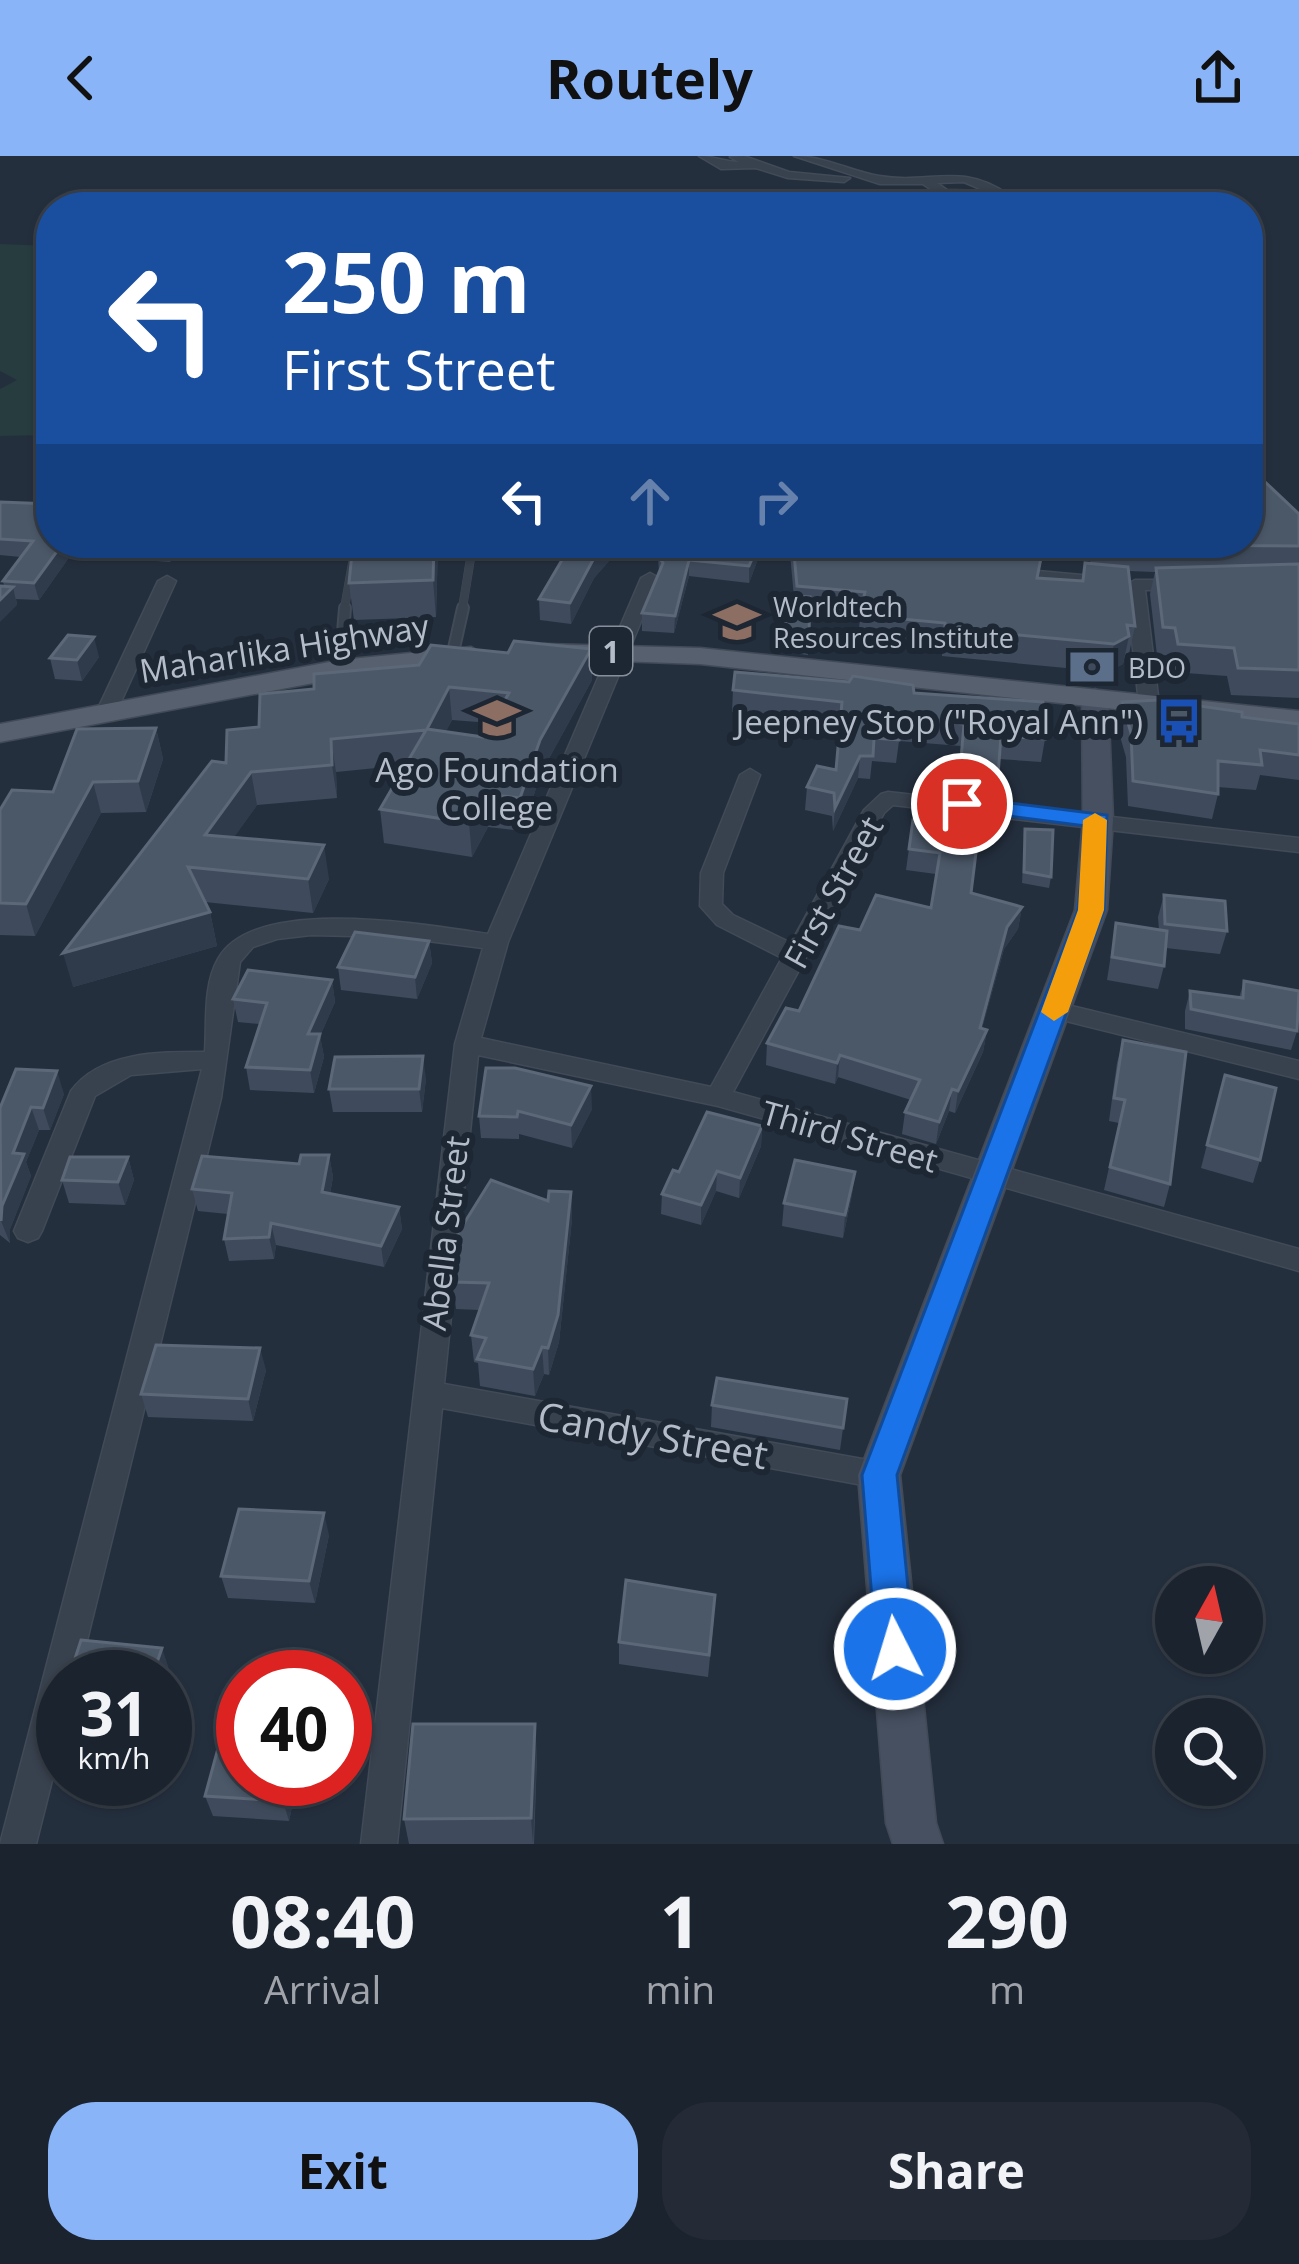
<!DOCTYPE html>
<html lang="en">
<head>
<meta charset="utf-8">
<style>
  :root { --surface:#1b232e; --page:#242b36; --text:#f1f3f6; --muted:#a0a4aa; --line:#39404a; --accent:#8ab4f8 }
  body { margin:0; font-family:"Open Sans",sans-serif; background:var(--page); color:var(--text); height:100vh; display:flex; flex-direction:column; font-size:45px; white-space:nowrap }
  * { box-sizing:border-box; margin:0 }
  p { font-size:39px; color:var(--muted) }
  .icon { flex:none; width:66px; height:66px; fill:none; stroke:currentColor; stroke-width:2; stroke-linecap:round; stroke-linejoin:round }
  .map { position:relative; height:1688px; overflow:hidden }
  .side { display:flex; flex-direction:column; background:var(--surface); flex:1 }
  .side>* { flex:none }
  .hud { position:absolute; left:36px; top:36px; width:1227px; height:366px; border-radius:48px; box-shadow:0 3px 9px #0004,0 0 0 3px var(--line); background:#1a4fa0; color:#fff; overflow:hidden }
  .needle { width:78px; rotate:8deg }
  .tools { position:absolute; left:1155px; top:1410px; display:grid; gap:24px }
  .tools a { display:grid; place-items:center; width:108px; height:108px; border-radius:50%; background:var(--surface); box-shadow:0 3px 9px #0004,0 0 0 3px var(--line); font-size:60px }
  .speed { position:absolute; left:36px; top:1494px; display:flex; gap:24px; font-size:60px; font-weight:700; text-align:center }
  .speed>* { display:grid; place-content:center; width:156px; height:156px; border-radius:50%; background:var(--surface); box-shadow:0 3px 9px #0004,0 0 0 3px var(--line); line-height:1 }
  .speed small { font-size:30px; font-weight:400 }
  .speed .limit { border:18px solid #d22; background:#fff; color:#111 }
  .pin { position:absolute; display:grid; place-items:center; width:102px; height:102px; color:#fff; margin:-51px; border:6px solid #fff; border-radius:50%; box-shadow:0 3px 12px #0007 }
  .me { position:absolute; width:132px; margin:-66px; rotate:355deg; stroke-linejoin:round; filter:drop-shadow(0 0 9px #0008) }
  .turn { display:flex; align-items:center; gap:42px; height:252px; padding:0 48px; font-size:54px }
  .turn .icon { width:156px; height:156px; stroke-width:2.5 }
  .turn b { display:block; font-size:84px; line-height:102px }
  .lanes { display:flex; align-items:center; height:114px; padding:0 48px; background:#0003; justify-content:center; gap:60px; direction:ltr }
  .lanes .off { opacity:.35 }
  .eta { display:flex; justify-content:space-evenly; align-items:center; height:204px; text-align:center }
  .eta b { font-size:72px; font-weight:700; line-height:84px }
  .cta { display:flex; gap:24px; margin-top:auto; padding:24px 48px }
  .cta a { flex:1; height:138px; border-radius:48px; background:var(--accent); color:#111; font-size:48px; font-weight:700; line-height:138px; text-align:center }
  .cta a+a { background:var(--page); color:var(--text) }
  header { display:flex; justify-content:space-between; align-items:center; height:156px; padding:0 48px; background:var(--accent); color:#111; font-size:54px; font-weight:700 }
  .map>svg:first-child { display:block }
  .green { fill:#263c3f }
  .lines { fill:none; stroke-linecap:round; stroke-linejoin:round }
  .lane-far1-casing { stroke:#414a57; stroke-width:9 }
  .lane-casing { stroke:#414a57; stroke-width:14 }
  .street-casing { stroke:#414a57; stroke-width:3 }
  .secondary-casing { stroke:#414a57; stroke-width:3 }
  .primary-casing { stroke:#414a57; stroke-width:3 }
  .lane-far1 { stroke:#38414e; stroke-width:8 }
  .lane { stroke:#38414e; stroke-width:10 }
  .street { fill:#38414e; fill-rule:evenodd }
  .secondary { fill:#465061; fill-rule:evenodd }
  .primary { fill:#56606e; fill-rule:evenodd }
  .wall { fill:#3f4b5c; fill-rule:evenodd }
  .shaded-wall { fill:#2f3b4b }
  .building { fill:#4b5868; stroke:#5c6777; stroke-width:3; fill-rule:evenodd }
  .route { fill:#1a73e8; stroke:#114b97; stroke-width:3 }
  .slow { fill:#f59e0b }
  .labels { text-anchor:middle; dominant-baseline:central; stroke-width:12; stroke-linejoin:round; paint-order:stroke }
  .far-poi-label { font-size:27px; fill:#b4bcc9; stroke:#1d2633; text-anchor:start }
  .shield { fill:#1d2633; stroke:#878f9c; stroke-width:3 }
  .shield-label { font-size:30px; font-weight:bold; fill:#b4bcc9 }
  .street-label { font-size:33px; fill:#b4bcc9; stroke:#1d2633 }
  .poi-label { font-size:33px; fill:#b4bcc9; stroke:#1d2633; text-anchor:end }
  .near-street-label { font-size:39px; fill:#b4bcc9; stroke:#1d2633 }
</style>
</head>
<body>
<header><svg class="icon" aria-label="back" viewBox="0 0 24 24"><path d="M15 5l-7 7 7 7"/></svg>Routely<svg class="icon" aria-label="share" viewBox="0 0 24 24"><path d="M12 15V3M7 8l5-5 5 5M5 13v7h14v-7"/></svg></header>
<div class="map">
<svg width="1299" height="1688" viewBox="0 0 1299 1688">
  <rect width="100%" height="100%" fill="#242f3e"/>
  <polygon class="green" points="0,88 51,90 51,279 0,280 0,233 17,224 0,215"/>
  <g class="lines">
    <g class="lane-far1-casing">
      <g id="lane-far1">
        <polyline points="344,455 356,387"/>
        <polyline points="462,455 473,387"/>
      </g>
    </g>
    <g class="lane-casing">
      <g id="lane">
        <polyline points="452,501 463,452"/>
        <polyline points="340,513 345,452"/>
      </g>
    </g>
    <g class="street-casing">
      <g id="street">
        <path d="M699,0C714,0 724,6 739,6L730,1L744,0L789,16L850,22L844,26L788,22L756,12L721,13Z"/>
        <path d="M794,0C824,0 850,15 879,20C930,29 960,5 1009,39L1003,43L955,42L949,46L923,28H880ZM964,26L985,35L947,34L937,27Z"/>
        <polygon points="1005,412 1114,422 1123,427 1114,432 999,421 999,413"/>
        <path d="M650,417L659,422L508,786L481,882L711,931L782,802L717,769L700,750L701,717L740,619L750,613L760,619L723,717L722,748L733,759L791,787L864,654L881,638L888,636L1299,682V696L893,649L884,657L733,936L1299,1093V1115L718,950L478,899L444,1228L879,1306L890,1309L895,1319L890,1329L879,1332L442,1252L397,1688H361L455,888L483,792L396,781L311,779L277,783L253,791L240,806L221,942L78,1521H63V1581L36,1688H0L202,913L131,919L95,940L42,1075L38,1082L28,1086L18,1082L14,1075L71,935C100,895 161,896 205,896C207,866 203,829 218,803C254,738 427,769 488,778L641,422Z"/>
        <polygon points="167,420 176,425 115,559 112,563 98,563 95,559 158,425"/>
        <polygon points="1135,424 1183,424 1192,429 1183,434 1145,434 1159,548 1149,554 1139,548 1126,429"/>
        <polygon points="1055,846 1299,905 1299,923 1046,860 1043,854"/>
      </g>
    </g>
    <g class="secondary-casing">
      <polygon id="secondary" points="1095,533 1108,541 1113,664 1107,754 900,1319 936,1667 943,1688 893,1688 886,1667 858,1319 1075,754 1083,664 1082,541"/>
    </g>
    <g class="primary-casing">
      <g id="primary">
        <polygon points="544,488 700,492 1299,555 1299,573 700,508 534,502 530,496"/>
        <polygon points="471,491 485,499 481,505 340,522 0,586 0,568 340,504"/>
      </g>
    </g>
    <use href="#lane-far1" class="lane-far1"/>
    <use href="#lane" class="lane"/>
    <use href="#street" class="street"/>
    <use href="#secondary" class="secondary"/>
    <use href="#primary" class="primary"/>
  </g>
  <g class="wall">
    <polygon points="1248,324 1299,358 1299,542 1231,539 1227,520 1172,516 1169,499 1157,499 1150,438 1155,416 1129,415 1135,470 1129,498 1126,497 1123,508 1108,516 942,500 942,495 889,490 890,483 858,480 860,463 810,459 808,499 784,496 786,440 794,441 789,387 1045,387 1038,423 1081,425 1085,407 1090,407 1094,387 1248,387"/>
    <polygon points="0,346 51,387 93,387 84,401 70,400 39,444 16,443 17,449 4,430 3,425 21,401 0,399"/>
    <polygon points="139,387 186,387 170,406 142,404"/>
    <polygon points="438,387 436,461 354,464 349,427"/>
    <polygon points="577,387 616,387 616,397 594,422 571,468 540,464 539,443"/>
    <polygon points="764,387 749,427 689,420 674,477 642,475 642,457 659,417 658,400"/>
    <path d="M591,493L592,524L541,617L522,675L488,671L472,701L384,687L380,653L406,609L336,616L337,642L257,649L234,681L329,723L313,757L205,746L210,756L217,790L73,831L226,607L259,571L314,533L419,509L508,497ZM452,564L491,567L483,581L446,575Z"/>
    <polygon points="99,501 82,525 55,523 50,502"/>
    <polygon points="733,534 914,537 1045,583 1041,606 999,603 994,642 956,638 961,590 899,585 896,607 872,605 870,623 858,622 833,675 832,660 805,654 807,631 836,614 840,568 732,556"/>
    <polygon points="1122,546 1299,568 1299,624 1260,619 1256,634 1218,631 1218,638 1212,663 1128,650 1126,601 1117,570"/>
    <polygon points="156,572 163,603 146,656 101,657 35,780 0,779 0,654 53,636"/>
    <polygon points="913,664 971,737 1022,751 1018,773 1004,793 982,872 987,874 983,896 955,957 949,955 936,988 902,978 905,956 911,944 838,921 835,928 766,909 767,887 799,855 860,774 931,752 936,718 906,714"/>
    <polygon points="1025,673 1051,721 1049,732 1022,727"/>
    <polygon points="1164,739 1227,775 1220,798 1166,792 1164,810 1158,833 1107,824 1116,767 1159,774 1158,761"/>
    <polygon points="429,785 432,807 417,843 341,834 338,811"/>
    <polygon points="332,824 335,846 320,880 324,901 314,937 250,934 246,911 260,868 238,866 233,843"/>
    <polygon points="1244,825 1297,875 1291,894 1185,873 1185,855 1190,835 1239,842"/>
    <polygon points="1123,884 1170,1028 1164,1051 1104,1034 1119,967 1109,965 1117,907"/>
    <polygon points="486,912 592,953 572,992 519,978 519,983 481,982 479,960"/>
    <polygon points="1225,919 1260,1004 1253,1027 1201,1012"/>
    <polygon points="426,923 422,956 333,956 329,933"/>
    <polygon points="64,938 50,974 39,974 26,1006 31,1020 10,1073 10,1087 0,1079 0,952"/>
    <polygon points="762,970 761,990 739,1042 716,1035 701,1069 661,1058 662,1038 679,1016"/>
    <polygon points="329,999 333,1021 330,1038 399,1051 402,1073 384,1111 276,1089 274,1103 229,1105 224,1083 228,1058 198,1055 192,1033"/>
    <polygon points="128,1001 134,1024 125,1049 69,1047 62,1024"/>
    <polygon points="855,1016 852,1038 843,1082 782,1070 784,1047"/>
    <polygon points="571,1036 572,1063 559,1186 549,1219 544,1218 535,1240 480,1230 478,1207 474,1206 471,1179 480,1154 456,1153 453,1126 548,1045"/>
    <polygon points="266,1214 253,1265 148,1261 141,1238"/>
    <polygon points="847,1243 840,1294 711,1271 712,1249"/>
    <polygon points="329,1379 315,1447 228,1442 221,1420"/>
    <polygon points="714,1461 708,1521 619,1508 619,1486"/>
    <polygon points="537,1599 534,1688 409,1688 404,1663"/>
    <polygon points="243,1623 298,1623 289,1665 213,1660 205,1640"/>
  </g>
  <g class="shaded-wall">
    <polygon points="63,387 67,387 70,400 39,444 34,427"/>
    <polygon points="80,387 93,387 84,401"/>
    <polygon points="166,387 186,387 170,406"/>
    <polygon points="434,387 438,387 436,461 433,424"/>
    <polygon points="607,387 616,387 616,397 594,422 571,468 570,447 594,402"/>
    <polygon points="759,387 764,387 749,427 749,410"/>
    <polygon points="976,387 988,387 985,406"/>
    <polygon points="689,404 689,420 674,477 675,460"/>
    <polygon points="13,431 17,449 0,466 0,444"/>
    <polygon points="1129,480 1123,508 1108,516 1114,488"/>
    <polygon points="94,481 99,501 82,525 77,504"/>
    <polygon points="591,493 592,524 541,617 522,675 520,642 540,584"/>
    <polygon points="449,531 452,564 431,605 427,573"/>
    <polygon points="156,572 163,603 146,656 138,625"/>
    <polygon points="331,583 336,616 337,642 332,609"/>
    <polygon points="860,600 858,622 833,675 835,652"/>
    <polygon points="251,616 257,649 212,712 205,679"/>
    <polygon points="93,626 101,657 35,780 26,748"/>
    <polygon points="485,638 488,671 472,701 469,667"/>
    <polygon points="324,689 329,723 313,757 308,723"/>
    <polygon points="1022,751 1018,773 1004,793 976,894 980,872 1007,771"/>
    <polygon points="210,756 217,790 73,831 63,797"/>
    <polygon points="429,785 432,807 417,843 415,821"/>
    <polygon points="332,824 335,846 320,880 324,901 314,937 310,914 308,878"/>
    <polygon points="987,874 983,896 955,957 958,935"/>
    <polygon points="840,899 838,921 835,928 837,907"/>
    <polygon points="423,900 426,923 422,956 419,933"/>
    <polygon points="57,915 64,938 50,974 43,952"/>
    <polygon points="591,930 592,953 572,992 571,969"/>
    <polygon points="952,933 949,955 936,988 939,966"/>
    <polygon points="31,951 39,974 26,1006 31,1020 10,1073 10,1087 1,1065 2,1050 13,997"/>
    <polygon points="762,970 761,990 739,1042 740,1022"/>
    <polygon points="329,999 333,1021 326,1058 322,1036"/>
    <polygon points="128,1001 134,1024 125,1049 118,1026"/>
    <polygon points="717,1015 716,1035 701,1069 701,1049"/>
    <polygon points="855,1016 852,1038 843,1082 845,1059"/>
    <polygon points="571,1036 572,1063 559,1186 549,1219 548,1192"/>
    <polygon points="399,1051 402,1073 384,1111 381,1090"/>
    <polygon points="271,1067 276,1089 274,1103 269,1081"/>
    <polygon points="542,1191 544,1218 535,1240 533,1213"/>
    <polygon points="260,1192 266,1214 253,1265 248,1243"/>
    <polygon points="324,1357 329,1379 315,1447 309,1425"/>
    <polygon points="162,1492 169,1513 165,1526 165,1521 152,1521"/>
    <polygon points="535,1568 537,1599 533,1688 531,1662"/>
    <polygon points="288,1623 298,1623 289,1665 283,1645"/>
  </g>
  <g class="building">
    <polygon points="1248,324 1263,324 1299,358 1299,390 1093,389 1094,387 1248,387 1248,365 1256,364 1248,338"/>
    <polygon points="0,346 51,348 51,387 63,387 34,427 3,425 33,385 0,383"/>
    <polygon points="353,387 434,387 433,424 349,427"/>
    <polygon points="577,387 607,387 594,402 570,447 539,443 562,404"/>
    <polygon points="663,387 759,387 749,410 689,404 675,460 642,457 663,407 658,400"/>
    <polygon points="793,387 976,387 979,395 1041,402 1037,422 1083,425 1085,407 1128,411 1135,470 1127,469 1129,480 1114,488 945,472 945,467 892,462 893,456 861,452 865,436 797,430"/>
    <polygon points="1299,408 1299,514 1238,512 1234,492 1178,488 1175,472 1163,471 1156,412"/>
    <polygon points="0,430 13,431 0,444"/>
    <polygon points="786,440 810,441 809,478 785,476"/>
    <polygon points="68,479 94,481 77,504 50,502"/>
    <path d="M514,485L591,493L540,584L520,642L485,638L469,667L380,653L426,574L331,583L332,609L251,616L205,679L324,689L308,723L188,711L210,756L63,797L212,605L226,607L227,574L259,571L260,538L314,533V518L419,509L431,489L508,497ZM449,531L509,537L483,581L427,573Z"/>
    <polygon points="735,516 849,526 853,520 913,529 914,537 1043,546 1045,583 1001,580 998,619 960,615 964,568 901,563 899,584 874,582 873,600 860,600 835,652 834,637 807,631 817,610 836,614 842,546 733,534"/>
    <polygon points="1158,544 1242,556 1242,561 1299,568 1299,599 1260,594 1262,609 1218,605 1218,638 1133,625 1131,577 1122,546"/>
    <polygon points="156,572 138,625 93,626 26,748 0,747 0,654 12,634 53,636 77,573"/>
    <polygon points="913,664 979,672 971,737 1022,751 1007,771 980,872 987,874 958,935 952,933 939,966 905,956 920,924 840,899 837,907 767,887 786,852 799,855 839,770 860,774 876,739 931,752 940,697 909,693"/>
    <polygon points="1025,673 1053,674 1051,721 1024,716"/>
    <polygon points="1164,739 1225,745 1227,775 1165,768"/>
    <polygon points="1116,767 1167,775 1164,810 1112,801"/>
    <polygon points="355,776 429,785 415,821 338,811"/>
    <polygon points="248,814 332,824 308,878 320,878 310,914 246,911 267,847 233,843"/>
    <polygon points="1244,825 1299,835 1297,875 1191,853 1190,835 1243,842"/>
    <polygon points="1123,884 1186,896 1170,1028 1110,1011 1125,944 1114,942"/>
    <polygon points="423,900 419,933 329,933 335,901"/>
    <polygon points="486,912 515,912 591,930 571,969 518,955 517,961 479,960"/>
    <polygon points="16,913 57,915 43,952 31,951 13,997 24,998 2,1050 1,1065 0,952"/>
    <polygon points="1225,919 1276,932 1260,1004 1207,989"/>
    <polygon points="707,956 762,970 740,1022 717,1015 701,1049 662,1038 673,1014 679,1016"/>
    <polygon points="301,999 329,999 322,1036 399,1051 381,1090 271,1067 269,1081 224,1083 232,1037 192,1033 202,1000 299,1008"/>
    <polygon points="70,1001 128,1001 118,1026 62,1024"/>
    <polygon points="795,1004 855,1016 845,1059 784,1047"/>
    <polygon points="491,1024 548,1045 549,1035 571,1036 558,1159 548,1192 542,1191 533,1213 477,1203 486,1182 471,1179 489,1127 453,1126 458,1077"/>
    <polygon points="156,1189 260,1192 248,1243 141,1238"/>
    <polygon points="717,1222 847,1243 843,1272 712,1249"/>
    <polygon points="239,1353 324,1357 309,1425 221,1420"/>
    <polygon points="626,1424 715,1439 709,1499 619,1486"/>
    <polygon points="81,1484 162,1492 152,1521 69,1521"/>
    <polygon points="226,1563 243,1564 243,1623 288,1623 283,1645 205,1640"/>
    <polygon points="413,1568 535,1568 531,1662 404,1663"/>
  </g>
  <polygon class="route" points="962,641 1107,659 1104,754 897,1319 914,1493 909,1506 895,1511 882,1506 876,1493 862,1319 1078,754 1086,670 954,653 954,643"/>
  <polygon class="slow" points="1095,657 1107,664 1104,754 1068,856 1054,865 1041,856 1078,754 1083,664"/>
  <defs>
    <g id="university-bare" transform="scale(3.6)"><path d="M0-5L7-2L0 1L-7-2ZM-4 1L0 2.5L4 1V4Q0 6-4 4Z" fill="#8d6e63" stroke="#1d2633" stroke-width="2.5" paint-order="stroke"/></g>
    <g id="bank-bare" transform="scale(3.6)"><path d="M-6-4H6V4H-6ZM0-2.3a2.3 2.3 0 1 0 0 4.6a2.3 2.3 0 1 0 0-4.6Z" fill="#5c6f8a" stroke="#1d2633" stroke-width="2.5" paint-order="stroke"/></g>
    <g id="bus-bare" transform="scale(3.6)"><path d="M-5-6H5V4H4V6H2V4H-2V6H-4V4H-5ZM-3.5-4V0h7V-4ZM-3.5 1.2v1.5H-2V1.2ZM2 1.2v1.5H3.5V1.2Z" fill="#1a4fb4" stroke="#1d2633" stroke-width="2.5" paint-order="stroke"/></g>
  </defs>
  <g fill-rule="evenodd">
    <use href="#university-bare" x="737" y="466"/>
    <use href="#bank-bare" x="1092" y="511"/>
    <use href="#university-bare" x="497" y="562"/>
    <use href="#bus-bare" x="1179" y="565"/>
  </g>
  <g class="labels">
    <g class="far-poi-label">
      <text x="773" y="450">Worldtech<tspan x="773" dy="31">Resources Institute</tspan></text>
      <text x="1128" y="511">BDO</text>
    </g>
    <rect class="shield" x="590" y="471" width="42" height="48" rx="9"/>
    <g class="shield-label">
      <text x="611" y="495">1</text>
    </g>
    <g class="street-label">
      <text transform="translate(284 492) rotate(-9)">Maharlika Highway</text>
      <text transform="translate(833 736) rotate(-61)">First Street</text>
      <text transform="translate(850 980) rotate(16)">Third Street</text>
      <text transform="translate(445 1077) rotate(-83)">Abella Street</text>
    </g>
    <g class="poi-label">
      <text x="1143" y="565">Jeepney Stop ("Royal Ann")</text>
      <text x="497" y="613" text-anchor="middle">Ago Foundation<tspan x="497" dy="38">College</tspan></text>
    </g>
    <g class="near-street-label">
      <text transform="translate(653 1278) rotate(10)">Candy Street</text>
    </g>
  </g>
</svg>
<div class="tools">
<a><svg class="needle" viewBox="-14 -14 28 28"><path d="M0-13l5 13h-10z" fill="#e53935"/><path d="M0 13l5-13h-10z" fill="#a0a4aa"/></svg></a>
<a><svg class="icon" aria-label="search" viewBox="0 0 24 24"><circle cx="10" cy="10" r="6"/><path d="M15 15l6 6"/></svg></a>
</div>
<div class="speed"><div>31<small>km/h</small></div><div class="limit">40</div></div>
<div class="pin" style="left:962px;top:648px;background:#d93025"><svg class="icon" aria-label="arrive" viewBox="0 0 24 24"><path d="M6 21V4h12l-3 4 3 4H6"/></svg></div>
<svg class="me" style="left:895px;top:1493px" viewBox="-20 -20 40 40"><circle r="17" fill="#1a73e8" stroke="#fff" stroke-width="3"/><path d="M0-11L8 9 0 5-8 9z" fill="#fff"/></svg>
<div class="hud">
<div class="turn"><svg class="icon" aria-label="left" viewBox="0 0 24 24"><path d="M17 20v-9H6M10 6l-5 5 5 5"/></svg><div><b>250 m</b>First Street</div></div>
<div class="lanes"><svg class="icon" aria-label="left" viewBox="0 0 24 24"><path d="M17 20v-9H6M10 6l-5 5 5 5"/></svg><svg class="icon off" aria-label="ahead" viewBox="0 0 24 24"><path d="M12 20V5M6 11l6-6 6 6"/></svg><svg class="icon off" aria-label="right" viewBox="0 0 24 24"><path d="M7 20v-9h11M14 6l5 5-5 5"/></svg></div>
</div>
</div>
<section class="side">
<div class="eta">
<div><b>08:40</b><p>Arrival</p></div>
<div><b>1</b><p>min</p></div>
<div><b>290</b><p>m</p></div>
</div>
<div class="cta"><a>Exit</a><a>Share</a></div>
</section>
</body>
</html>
